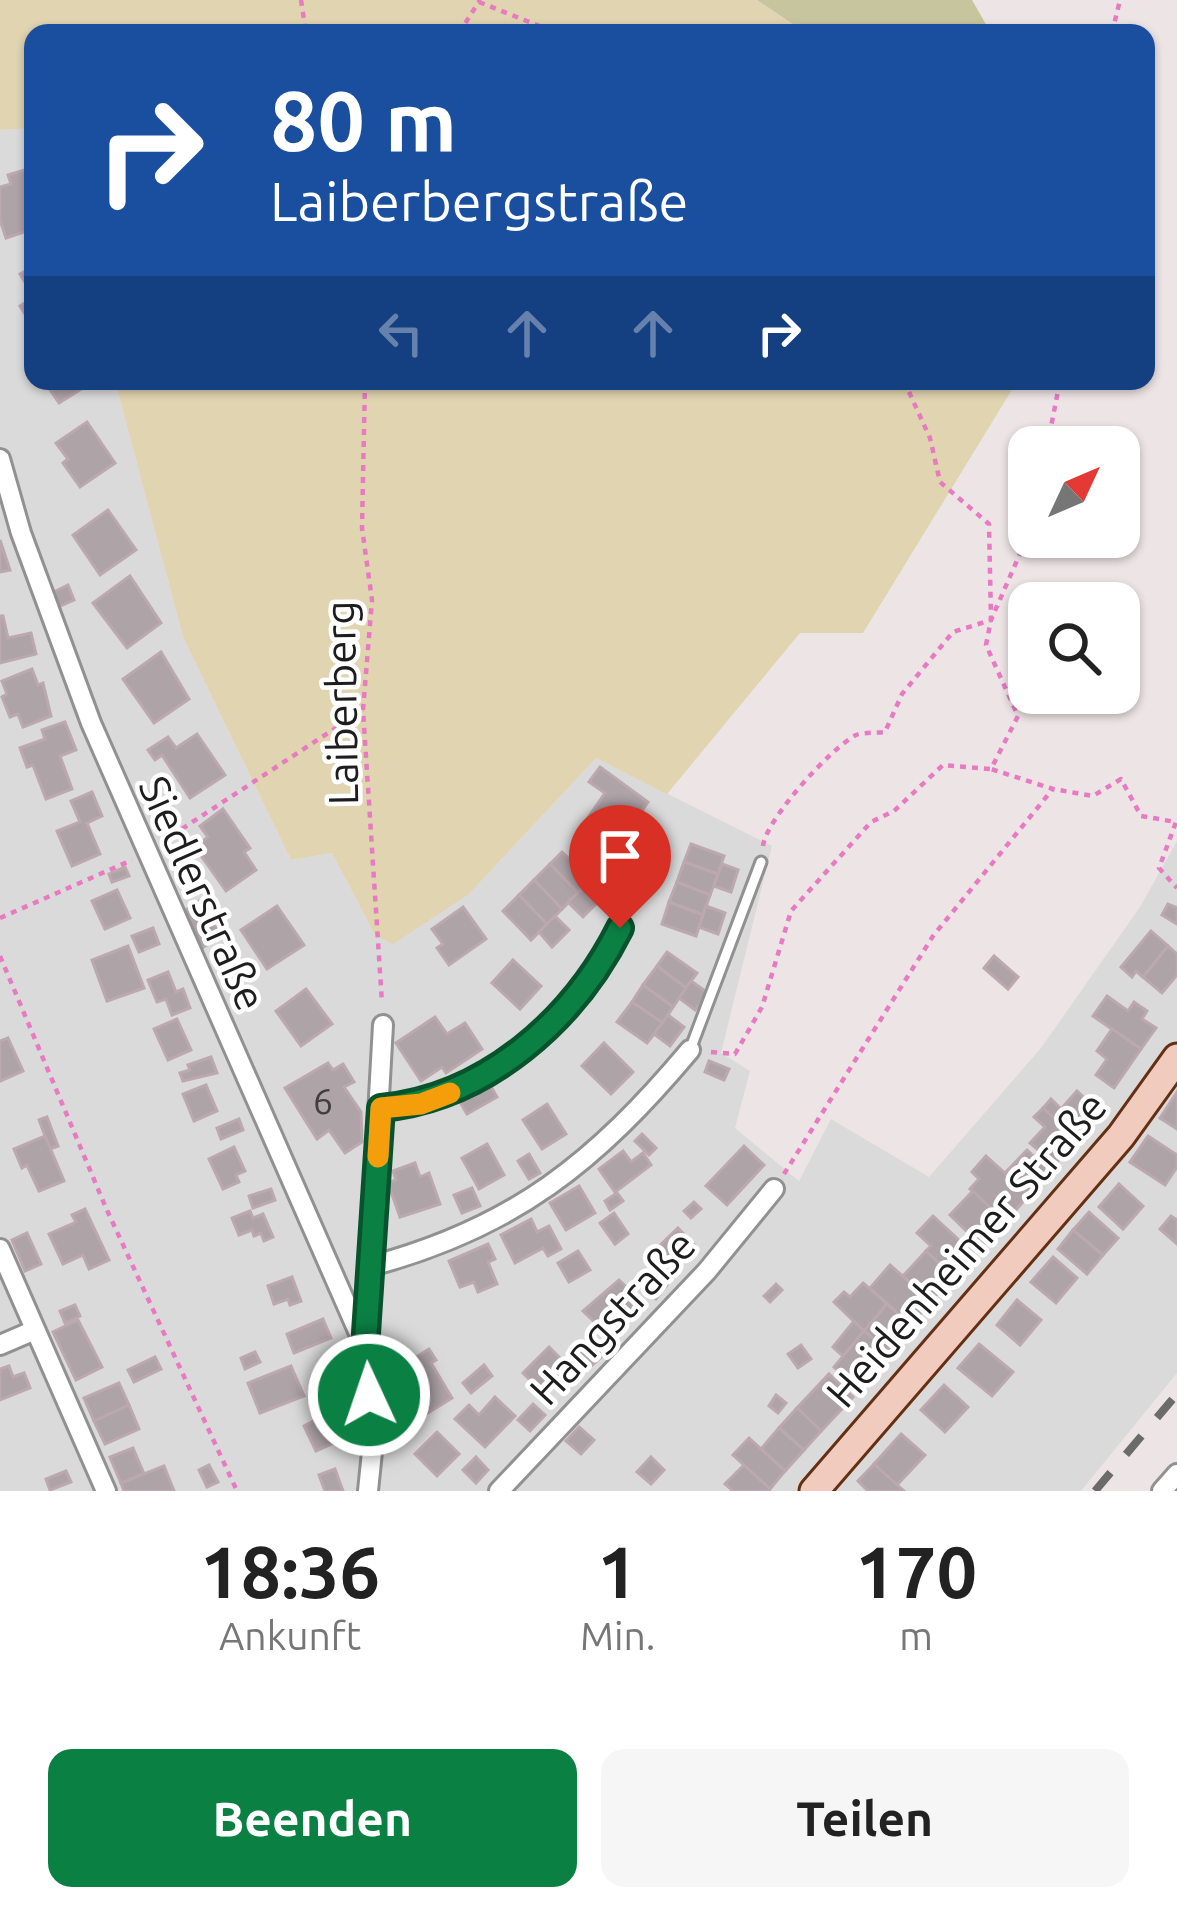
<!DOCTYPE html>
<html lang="de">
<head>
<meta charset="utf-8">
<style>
  :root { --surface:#fff; --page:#f6f6f6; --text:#222; --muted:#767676; --accent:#0b8043 }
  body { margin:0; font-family:Ubuntu,sans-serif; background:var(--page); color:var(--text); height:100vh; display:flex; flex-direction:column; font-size:45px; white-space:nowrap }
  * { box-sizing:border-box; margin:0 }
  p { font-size:39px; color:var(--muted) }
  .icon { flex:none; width:66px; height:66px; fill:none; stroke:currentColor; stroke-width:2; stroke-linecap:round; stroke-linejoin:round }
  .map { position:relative; height:1491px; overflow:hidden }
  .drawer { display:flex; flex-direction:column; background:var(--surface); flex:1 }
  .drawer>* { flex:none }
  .top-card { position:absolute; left:24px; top:24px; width:1131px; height:366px; border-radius:24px; box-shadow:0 3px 9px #0004; background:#1a4fa0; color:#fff; overflow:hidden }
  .needle { width:78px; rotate:46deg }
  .controls { position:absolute; left:1008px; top:426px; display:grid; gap:24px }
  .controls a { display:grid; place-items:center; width:132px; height:132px; border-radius:24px; background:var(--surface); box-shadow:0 3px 9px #0004; font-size:60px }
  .pin { position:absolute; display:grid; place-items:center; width:102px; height:102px; color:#fff; margin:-123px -51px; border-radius:50% 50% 50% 0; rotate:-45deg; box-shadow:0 0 12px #0007 }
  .pin .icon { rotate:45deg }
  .me { position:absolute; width:132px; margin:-66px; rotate:357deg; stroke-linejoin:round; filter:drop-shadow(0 0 9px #0008) }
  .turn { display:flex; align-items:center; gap:42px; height:252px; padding:0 48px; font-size:54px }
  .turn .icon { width:156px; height:156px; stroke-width:2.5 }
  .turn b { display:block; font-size:84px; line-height:102px }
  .lanes { display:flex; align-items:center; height:114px; padding:0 48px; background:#0003; justify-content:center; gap:60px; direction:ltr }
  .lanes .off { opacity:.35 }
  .eta { display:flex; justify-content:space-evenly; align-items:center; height:204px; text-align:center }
  .eta b { font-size:72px; font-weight:600; line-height:84px }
  .primary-button { display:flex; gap:24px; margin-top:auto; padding:24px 48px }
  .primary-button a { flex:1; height:138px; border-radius:24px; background:var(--accent); color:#fff; font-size:48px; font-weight:600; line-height:138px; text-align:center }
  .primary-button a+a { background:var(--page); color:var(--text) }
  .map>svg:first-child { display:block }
  .residential { fill:#dbdada }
  .grass { fill:#e1d4b0 }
  .forest { fill:#c7c59e }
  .building { fill:#aea3a7; stroke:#bca8af; stroke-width:3 }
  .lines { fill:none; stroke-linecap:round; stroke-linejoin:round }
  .lane-casing { stroke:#919191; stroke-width:15 }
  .street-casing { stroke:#919191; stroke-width:24 }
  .secondary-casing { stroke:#652f12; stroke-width:33 }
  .path { stroke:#e87ac2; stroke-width:4.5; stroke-dasharray:6 6; stroke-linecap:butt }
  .lane { stroke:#fff; stroke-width:9 }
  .street { stroke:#fff; stroke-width:18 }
  .secondary { stroke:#f1ccbe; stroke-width:27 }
  .rail { stroke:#6b6b6b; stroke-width:8; stroke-dasharray:24 24; stroke-linecap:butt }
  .route-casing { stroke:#07532c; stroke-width:30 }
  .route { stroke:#0b8043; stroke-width:21 }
  .slow { stroke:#f59e0b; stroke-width:21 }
  .labels { text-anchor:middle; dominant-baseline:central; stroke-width:9; stroke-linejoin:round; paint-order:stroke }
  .number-label { font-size:36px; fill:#413e40 }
  .street-label { font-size:42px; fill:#1d1d1d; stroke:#fff }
</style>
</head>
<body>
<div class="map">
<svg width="1177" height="1491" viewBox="0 0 1177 1491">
  <rect width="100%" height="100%" fill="#ede4e5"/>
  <polygon class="residential" points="33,128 33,381 115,381 183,637 291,860 332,853 375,935 469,894 596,758 772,846 721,1053 750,1071 735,1128 799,1181 831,1119 929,1177 1041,1048 1140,907 1177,841 1177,1373 1081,1491 0,1491 0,130"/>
  <g class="grass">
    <polygon points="0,0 757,0 806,33 33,33 33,128 0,130"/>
    <polygon points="115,381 1009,381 1013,388 863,633 800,633 667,794 596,758 469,894 393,944 375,935 332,853 291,860 183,637"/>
  </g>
  <polygon class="forest" points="757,0 972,0 991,33 806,33"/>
  <g class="building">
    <polygon points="31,168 33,229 6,238 0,220 0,187 11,184 8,175"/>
    <polygon points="33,267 33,295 20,274"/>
    <polygon points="33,298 33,327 20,306"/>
    <polygon points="44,381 94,381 59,403"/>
    <polygon points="87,422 115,463 80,487 63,463 68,459 56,443"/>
    <polygon points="108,510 136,550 100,575 73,535"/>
    <polygon points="0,540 10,570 0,572"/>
    <polygon points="130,576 161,623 127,648 93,603"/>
    <polygon points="68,585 74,600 58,607 52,593"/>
    <polygon points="0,616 3,616 8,638 31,633 36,654 0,663"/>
    <polygon points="161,652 189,699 154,723 123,679"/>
    <polygon points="32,669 38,685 43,683 51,716 23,727 18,714 10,717 2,697 7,694 2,681"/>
    <polygon points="65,722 76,750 60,756 72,789 46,799 33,765 27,767 20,748 45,739 42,730"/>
    <polygon points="197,734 225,775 190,798 162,755 155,760 148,750 168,737 176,748"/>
    <polygon points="600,767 648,802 620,842 587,819 605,793 589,782"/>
    <polygon points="92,792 102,816 87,823 100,854 72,866 57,831 80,822 71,801"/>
    <polygon points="223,809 250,848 244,852 256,870 226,891 195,847 208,837 200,826"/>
    <polygon points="691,844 724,856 718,874 684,862"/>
    <polygon points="562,852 591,880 578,893 550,864"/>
    <polygon points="684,862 718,874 710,895 677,882"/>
    <polygon points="550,864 578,893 562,909 534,880"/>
    <polygon points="722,864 738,870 731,892 714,886"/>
    <polygon points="125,867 129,876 112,882 109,874"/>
    <polygon points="534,880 562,909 547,924 519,895"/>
    <polygon points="677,882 710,895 703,915 669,902"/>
    <polygon points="586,885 600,900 583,917 568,902"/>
    <polygon points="117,890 130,918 105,929 92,901"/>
    <polygon points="519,895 547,924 531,940 503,911"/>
    <polygon points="199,901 222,935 202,948 183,912"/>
    <polygon points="669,902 703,915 696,936 662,924"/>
    <polygon points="1168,904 1177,908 1177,924 1162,915"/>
    <polygon points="277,906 304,945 267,969 241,930"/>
    <polygon points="706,906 725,913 718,934 699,927"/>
    <polygon points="463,907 486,939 449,965 437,948 443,944 432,929"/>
    <polygon points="555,916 569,930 552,947 539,932"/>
    <polygon points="153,928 159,944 139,952 132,936"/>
    <polygon points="1151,931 1168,946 1143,977 1136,971 1132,977 1121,967"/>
    <polygon points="128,946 144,988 107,1001 92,960"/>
    <polygon points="1168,946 1177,954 1177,975 1162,993 1143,977"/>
    <polygon points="667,952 697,973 686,988 657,966"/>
    <polygon points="994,956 1018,977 1008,989 984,968"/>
    <polygon points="513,960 541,986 520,1009 492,983"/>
    <polygon points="657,966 686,988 673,1007 643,985"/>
    <polygon points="168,972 176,992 183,989 190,1008 172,1015 166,999 157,1002 148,980"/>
    <polygon points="691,981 708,993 695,1010 679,998"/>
    <polygon points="643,985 673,1007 663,1023 632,1002"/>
    <polygon points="306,989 332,1024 301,1046 276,1011"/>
    <polygon points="1107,996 1128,1011 1134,1002 1147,1011 1142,1019 1156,1028 1141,1049 1093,1016"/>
    <polygon points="632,1002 663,1023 647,1043 617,1022"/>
    <polygon points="668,1015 684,1027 670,1046 654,1034"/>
    <polygon points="435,1017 447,1034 465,1023 482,1049 446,1073 442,1067 421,1081 396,1043"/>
    <polygon points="177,1019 191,1050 168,1060 154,1029"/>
    <polygon points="1112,1029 1141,1049 1114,1088 1096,1075 1107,1059 1097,1051"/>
    <polygon points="8,1038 23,1071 0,1081 0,1041"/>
    <polygon points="604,1043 633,1072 611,1094 582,1066"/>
    <polygon points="211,1057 217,1073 183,1081 180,1073 190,1070 188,1065"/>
    <polygon points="709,1061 729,1069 724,1080 705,1072"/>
    <polygon points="328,1063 333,1070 343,1064 354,1082 344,1087 361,1112 362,1142 345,1153 329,1130 317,1139 285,1088"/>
    <polygon points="206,1085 217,1111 194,1121 183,1094"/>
    <polygon points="490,1085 497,1097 467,1114 460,1102"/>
    <polygon points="1077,1091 1101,1113 1078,1139 1043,1108 1051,1099 1061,1109"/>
    <polygon points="1177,1092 1177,1129 1160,1118"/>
    <polygon points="547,1104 566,1134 542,1149 523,1120"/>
    <polygon points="1043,1108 1078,1139 1055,1164 1030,1143 1045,1127 1034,1117"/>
    <polygon points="47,1117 58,1146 50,1149 39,1120"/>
    <polygon points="239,1119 243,1130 221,1139 217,1128"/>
    <polygon points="642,1134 656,1148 649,1155 635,1141"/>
    <polygon points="45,1136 64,1181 39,1191 27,1165 22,1168 14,1149"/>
    <polygon points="1148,1136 1177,1155 1177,1167 1165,1185 1130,1162"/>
    <polygon points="487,1144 504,1175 479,1189 462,1158"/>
    <polygon points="744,1146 764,1165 727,1205 706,1186"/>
    <polygon points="234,1147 245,1171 236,1175 239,1182 223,1189 209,1159"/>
    <polygon points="1027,1150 1050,1172 1029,1195 1005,1173"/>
    <polygon points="623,1151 631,1162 643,1153 651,1165 615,1192 599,1169"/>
    <polygon points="529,1154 540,1173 529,1179 518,1161"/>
    <polygon points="986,1156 1029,1195 1005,1222 970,1189 979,1179 972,1172"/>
    <polygon points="415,1163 420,1177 429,1173 440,1204 400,1217 388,1183 396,1180 393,1171"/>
    <polygon points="1119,1184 1143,1206 1123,1229 1099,1207"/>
    <polygon points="579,1186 595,1213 566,1230 550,1203"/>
    <polygon points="472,1188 480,1206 462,1213 454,1195"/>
    <polygon points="271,1189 275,1200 253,1208 249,1196"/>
    <polygon points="973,1191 1005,1222 982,1246 950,1215"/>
    <polygon points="617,1193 623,1201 610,1210 605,1201"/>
    <polygon points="694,1202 701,1209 691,1218 684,1211"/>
    <polygon points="85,1209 109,1260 89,1269 83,1255 63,1264 49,1234 76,1222 72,1215"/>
    <polygon points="250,1211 253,1218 263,1214 273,1237 264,1241 261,1233 254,1236 252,1230 239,1235 232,1218"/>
    <polygon points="1089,1212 1118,1238 1103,1255 1073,1230"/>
    <polygon points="614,1213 628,1234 615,1244 600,1223"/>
    <polygon points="933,1216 973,1253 953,1276 926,1251 931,1246 917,1233"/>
    <polygon points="1171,1216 1177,1220 1177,1244 1160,1229"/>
    <polygon points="531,1219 537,1232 549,1226 561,1249 548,1256 543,1248 515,1263 501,1235"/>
    <polygon points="678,1228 696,1247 665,1276 648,1257"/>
    <polygon points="1073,1230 1103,1255 1087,1274 1058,1249"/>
    <polygon points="27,1233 41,1264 25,1271 12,1240"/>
    <polygon points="488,1244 495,1259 488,1262 497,1284 478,1292 474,1282 460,1287 449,1261"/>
    <polygon points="578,1251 590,1270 569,1282 558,1263"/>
    <polygon points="926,1251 953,1276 931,1301 903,1276"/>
    <polygon points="1053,1257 1077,1278 1056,1303 1031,1282"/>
    <polygon points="890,1265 931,1301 911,1325 870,1288"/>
    <polygon points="659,1270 670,1281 656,1299 643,1285"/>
    <polygon points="292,1277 301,1301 290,1305 288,1299 274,1304 268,1286"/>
    <polygon points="619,1280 640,1300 620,1321 614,1315 602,1329 583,1311"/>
    <polygon points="863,1283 887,1304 864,1331 834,1302 844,1292 850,1297"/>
    <polygon points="776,1284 782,1290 770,1302 764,1296"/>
    <polygon points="1017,1300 1041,1320 1020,1345 997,1325"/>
    <polygon points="887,1304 911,1325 888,1351 864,1331"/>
    <polygon points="75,1305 80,1316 65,1323 60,1311"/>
    <polygon points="323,1319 331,1338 294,1353 287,1334"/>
    <polygon points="78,1320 102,1367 76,1380 53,1332"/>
    <polygon points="854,1321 864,1331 843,1356 833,1347"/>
    <polygon points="864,1331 888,1351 857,1387 834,1367"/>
    <polygon points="595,1340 607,1352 590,1367 579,1355"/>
    <polygon points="979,1344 1013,1372 992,1396 958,1368"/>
    <polygon points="801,1345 811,1359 798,1368 788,1354"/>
    <polygon points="549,1347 569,1367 543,1393 523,1373"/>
    <polygon points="429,1349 436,1360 431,1363 452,1398 423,1416 401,1378 421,1367 415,1358"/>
    <polygon points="255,1352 260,1362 245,1369 241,1358"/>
    <polygon points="155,1357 161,1369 134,1382 128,1370"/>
    <polygon points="484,1365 492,1376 471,1393 463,1383"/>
    <polygon points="9,1366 13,1377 24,1373 30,1388 0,1400 0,1369"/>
    <polygon points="291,1366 304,1396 260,1413 248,1383"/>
    <polygon points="829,1374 853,1397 821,1431 797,1408"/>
    <polygon points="119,1383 129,1405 94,1421 84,1398"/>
    <polygon points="944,1385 968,1407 945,1432 921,1410"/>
    <polygon points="343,1387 348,1399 326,1408 321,1397"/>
    <polygon points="776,1395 786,1403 778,1413 769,1406"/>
    <polygon points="495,1397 515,1416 485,1447 455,1419 469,1405 479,1415"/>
    <polygon points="533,1404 545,1415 530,1431 518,1420"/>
    <polygon points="129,1405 139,1429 105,1444 94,1421"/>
    <polygon points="797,1408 821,1431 804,1450 779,1428"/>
    <polygon points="325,1415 338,1441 316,1451 304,1426"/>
    <polygon points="579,1427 594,1440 581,1454 566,1441"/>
    <polygon points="779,1428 804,1450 785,1471 761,1449"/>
    <polygon points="437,1432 459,1454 437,1476 415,1454"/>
    <polygon points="901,1434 925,1455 897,1485 874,1464"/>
    <polygon points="749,1438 785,1471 770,1489 733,1455"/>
    <polygon points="133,1448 144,1474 121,1483 110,1457"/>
    <polygon points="476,1457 488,1470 476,1483 463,1470"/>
    <polygon points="651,1457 664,1470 651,1484 637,1472"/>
    <polygon points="874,1464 897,1485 904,1491 868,1491 858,1481"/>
    <polygon points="209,1465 218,1482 207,1487 199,1470"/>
    <polygon points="744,1465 770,1489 769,1491 733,1491 725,1484"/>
    <polygon points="164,1466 174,1491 124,1491 121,1483"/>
    <polygon points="335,1469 343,1491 325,1491 319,1475"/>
    <polygon points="66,1471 71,1482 50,1490 46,1479"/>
  </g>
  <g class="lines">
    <g class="lane-casing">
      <polyline id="lane" points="690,1050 761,862"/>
    </g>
    <g class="street-casing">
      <g id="street">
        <polyline points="0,459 21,533 91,723 365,1347"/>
        <path d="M381,1108C486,1098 574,1020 621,928"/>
        <polyline points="0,1249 106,1491"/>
        <path d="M371,1266C514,1228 596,1162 690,1050"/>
        <polyline points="0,1345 35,1330"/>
        <polyline points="368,1491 373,1442 365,1347 383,1025"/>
        <polyline points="499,1491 707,1271 774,1189"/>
        <polyline points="1162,1491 1177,1474"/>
      </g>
    </g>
    <g class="secondary-casing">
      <polyline id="secondary" points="814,1491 1121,1136 1177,1058"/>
    </g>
    <g class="path">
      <polyline points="301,0 306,33"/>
      <polyline points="479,2 557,33"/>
      <polyline points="459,33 480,0"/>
      <polyline points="1112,33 1120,0"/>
      <polyline points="365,381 362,528 372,600 363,710 382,1003"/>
      <polyline points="904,381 930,438 940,482 989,524 991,620 986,645 1018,716 991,769 1053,789 1093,796 1121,779 1141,816 1176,822 1159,868 1177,888"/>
      <polyline points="1047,447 1060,381"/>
      <polyline points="162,842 363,710"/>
      <path d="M763,846C766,819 831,748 856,735C864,732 877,733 885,732L902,694L953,632L991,620L1029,533"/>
      <polyline points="0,918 132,860"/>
      <polyline points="0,956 106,1208 237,1491"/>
      <polyline points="711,1052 735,1054 762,1007 791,911 871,822 894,811 943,765 991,769"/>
      <polyline points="784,1174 933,936 1052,790"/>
    </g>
    <use href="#lane" class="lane"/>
    <use href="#street" class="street"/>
    <use href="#secondary" class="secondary"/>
    <polyline class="rail" points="1095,1491 1177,1394"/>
  </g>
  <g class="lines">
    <g class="route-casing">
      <path id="route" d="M369,1395L365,1348L381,1108C486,1098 574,1020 620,928"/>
    </g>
    <use href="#route" class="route"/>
    <polyline class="slow" points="378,1157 381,1108 421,1104 450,1093"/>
  </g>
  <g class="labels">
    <g class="number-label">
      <text x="323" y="1100">6</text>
    </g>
    <g class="street-label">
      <text transform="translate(341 703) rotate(-91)">Laiberberg</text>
      <text transform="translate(203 893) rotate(66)">Siedlerstraße</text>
      <text transform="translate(966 1249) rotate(-49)">Heidenheimer Straße</text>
      <text transform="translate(612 1317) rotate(-47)">Hangstraße</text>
    </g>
  </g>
</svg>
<div class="controls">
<a><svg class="needle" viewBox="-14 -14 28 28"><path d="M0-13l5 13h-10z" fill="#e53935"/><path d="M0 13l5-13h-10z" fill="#767676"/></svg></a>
<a><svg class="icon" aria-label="search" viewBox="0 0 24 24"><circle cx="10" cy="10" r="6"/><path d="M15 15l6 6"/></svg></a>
</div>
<div class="pin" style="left:620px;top:928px;background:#d93025"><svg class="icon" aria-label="arrive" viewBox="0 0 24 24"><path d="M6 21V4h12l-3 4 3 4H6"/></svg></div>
<svg class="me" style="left:369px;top:1395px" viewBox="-20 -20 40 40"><circle r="17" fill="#0b8043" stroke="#fff" stroke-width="3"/><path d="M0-11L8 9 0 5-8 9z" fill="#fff"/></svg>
<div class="top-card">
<div class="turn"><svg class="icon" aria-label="right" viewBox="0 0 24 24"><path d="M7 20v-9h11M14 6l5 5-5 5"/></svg><div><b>80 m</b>Laiberbergstraße</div></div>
<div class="lanes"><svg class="icon off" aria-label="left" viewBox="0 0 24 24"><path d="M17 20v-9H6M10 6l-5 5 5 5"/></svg><svg class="icon off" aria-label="ahead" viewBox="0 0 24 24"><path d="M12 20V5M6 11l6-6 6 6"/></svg><svg class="icon off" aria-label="ahead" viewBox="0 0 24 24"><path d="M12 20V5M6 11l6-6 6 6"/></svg><svg class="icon" aria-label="right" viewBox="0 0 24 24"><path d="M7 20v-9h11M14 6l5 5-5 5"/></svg></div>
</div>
</div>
<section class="drawer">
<div class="eta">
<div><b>18:36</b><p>Ankunft</p></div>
<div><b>1</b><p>Min.</p></div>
<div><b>170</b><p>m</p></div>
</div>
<div class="primary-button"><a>Beenden</a><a>Teilen</a></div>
</section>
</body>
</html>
